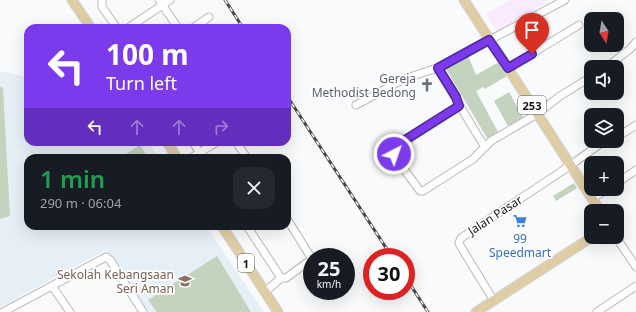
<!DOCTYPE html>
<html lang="en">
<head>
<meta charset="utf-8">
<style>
  :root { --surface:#171b24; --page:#242831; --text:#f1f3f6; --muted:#9ea1a6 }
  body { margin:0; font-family:"Noto Sans",sans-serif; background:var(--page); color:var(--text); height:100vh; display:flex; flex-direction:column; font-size:15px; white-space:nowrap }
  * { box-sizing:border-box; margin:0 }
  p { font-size:13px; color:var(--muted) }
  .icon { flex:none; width:22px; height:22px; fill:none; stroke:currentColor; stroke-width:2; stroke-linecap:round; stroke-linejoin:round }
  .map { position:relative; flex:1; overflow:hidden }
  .side { position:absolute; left:24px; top:154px; width:267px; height:76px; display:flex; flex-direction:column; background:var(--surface); border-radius:12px; box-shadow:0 4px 16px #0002 }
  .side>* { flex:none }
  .guide { position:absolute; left:24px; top:24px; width:267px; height:122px; border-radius:12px; box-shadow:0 4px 16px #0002; background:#7c3aed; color:#fff; overflow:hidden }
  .needle { width:26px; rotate:168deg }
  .tools { position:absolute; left:584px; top:12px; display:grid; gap:8px }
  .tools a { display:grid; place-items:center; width:40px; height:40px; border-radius:8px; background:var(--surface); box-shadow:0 4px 16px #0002; font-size:20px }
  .speed { position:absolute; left:303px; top:248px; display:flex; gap:8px; font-size:20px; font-weight:700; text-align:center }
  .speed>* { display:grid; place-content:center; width:52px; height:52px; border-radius:50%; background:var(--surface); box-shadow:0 4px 16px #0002; line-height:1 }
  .speed small { font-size:10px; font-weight:400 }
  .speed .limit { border:6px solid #d22; background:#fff; color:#111 }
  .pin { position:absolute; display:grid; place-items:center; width:34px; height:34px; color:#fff; margin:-41px -17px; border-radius:50% 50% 50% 0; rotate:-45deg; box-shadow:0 0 4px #0007 }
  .pin .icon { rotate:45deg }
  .me { position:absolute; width:44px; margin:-22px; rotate:41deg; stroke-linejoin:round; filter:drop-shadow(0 0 3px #0008) }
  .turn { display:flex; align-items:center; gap:14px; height:84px; padding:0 16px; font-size:18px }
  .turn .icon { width:52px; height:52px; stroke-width:2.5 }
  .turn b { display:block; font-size:28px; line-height:34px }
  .lanes { display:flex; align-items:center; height:38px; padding:0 16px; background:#0003; justify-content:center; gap:20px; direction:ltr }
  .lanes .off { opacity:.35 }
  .round { display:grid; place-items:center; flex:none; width:42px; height:42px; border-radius:12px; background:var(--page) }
  .head { display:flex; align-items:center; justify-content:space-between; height:68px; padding:0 16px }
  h1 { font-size:24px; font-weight:600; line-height:30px; color:#1e9e55 }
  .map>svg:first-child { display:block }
  .built { fill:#e7eff6 }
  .industrial { fill:#faeafd }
  .green { fill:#c3d3be }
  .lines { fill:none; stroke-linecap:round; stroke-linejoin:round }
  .minor-casing { stroke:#b7b9bb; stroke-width:9 }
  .major-casing { stroke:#d5d5d5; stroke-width:11 }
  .minor { stroke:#fff; stroke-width:7 }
  .major { stroke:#dfcda5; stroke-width:9 }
  .rail-casing { stroke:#454748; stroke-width:3 }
  .rail { stroke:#fff; stroke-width:1.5; stroke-dasharray:4.5; stroke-linecap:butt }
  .route-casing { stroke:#51269a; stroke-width:10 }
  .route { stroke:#7c3aed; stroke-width:7 }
  .labels { text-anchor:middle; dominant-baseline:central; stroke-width:3.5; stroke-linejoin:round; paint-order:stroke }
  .shield { fill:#fff; stroke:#5a5b5c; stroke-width:1 }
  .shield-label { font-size:11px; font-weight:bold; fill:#141516 }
  .worship-label { font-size:12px; fill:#5b616d; stroke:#fff; text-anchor:end }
  .street-label { font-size:12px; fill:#141516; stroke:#fff }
  .shop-label { font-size:12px; fill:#366cbe; stroke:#fff }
  .education-label { font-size:12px; fill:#785e54; stroke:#fff; text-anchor:end }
</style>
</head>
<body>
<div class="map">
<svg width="636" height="312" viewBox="0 0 636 312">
  <rect width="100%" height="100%" fill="#f8fafc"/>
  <polygon class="built" points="0,71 28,77 28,142 148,142 159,158 28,158 28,226 206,226 264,312 147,312 106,250 0,307"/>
  <polygon class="industrial" points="510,0 550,0 497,32 486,14"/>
  <g class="green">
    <polygon points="468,56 476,75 499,62 507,76 485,89 483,87 476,91 498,132 487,138 446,69"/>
    <polygon points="0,87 3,88 10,216 0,219"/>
    <polygon points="509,92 523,117 508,126 494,101"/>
    <polygon points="140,145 148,158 120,158"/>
    <polygon points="574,183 577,188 556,201 553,196"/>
    <polygon points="217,256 251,312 157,312 148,300"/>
  </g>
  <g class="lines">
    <g class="minor-casing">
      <g id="minor">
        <polyline points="102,0 102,7 117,28"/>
        <polyline points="159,0 178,28"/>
        <polyline points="128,28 170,0"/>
        <polyline points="193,28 209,17"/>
        <polyline points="607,67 630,49 636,42"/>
        <path d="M437,68C454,94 468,121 485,147"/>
        <polyline points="508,68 579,25"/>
        <polyline points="356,105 404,79 437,68 565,0"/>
        <polyline points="459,106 395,148 395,157 420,191 423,191 473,159 491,141 537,114 560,96 591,77"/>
        <polyline points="617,137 636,125"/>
        <polyline points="193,142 203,158"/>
        <polyline points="236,142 247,158"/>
        <polyline points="191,158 217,142"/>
        <polyline points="617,183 636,170"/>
        <polyline points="592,199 607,189"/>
        <polyline points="247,226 281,278"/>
        <polyline points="616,237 636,267"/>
        <polyline points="52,286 70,312"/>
        <polyline points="265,292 281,278 286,278 312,259 287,219"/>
        <polyline points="494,301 461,247 459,243 461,238 571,165 604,141"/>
        <polyline points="3,312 106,257 110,260 143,312"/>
        <polyline points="597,312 636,286"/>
      </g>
    </g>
    <g class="major-casing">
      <g id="major">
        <polyline points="72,0 91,28"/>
        <polyline points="464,0 600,211"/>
        <polyline points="167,142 177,158"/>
        <polyline points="222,226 278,312"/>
        <polyline points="476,312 592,237"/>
      </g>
    </g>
    <use href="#minor" class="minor"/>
    <use href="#major" class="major"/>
    <g class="rail-casing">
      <g id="rail">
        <polyline points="225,0 243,28"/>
        <polyline points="287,96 392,257"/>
        <polyline points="406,278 428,312"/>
      </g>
    </g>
    <use href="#rail" class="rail"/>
  </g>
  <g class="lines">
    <g class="route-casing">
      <polyline id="route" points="394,154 397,145 459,106 456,97 438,68 489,40 508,68 532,54"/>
    </g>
    <use href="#route" class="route"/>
  </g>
  <defs>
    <g id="church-bare" transform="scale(1.08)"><path d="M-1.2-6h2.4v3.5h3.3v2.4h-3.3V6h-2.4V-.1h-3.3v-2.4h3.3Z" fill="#6b7280" stroke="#fff" stroke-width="2.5" paint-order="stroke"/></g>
    <g id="supermarket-bare" transform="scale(1.08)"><path d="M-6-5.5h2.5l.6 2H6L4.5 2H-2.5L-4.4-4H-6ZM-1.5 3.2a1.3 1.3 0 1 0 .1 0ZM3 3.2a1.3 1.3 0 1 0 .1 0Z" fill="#3f7fe0" stroke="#fff" stroke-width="2.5" paint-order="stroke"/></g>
    <g id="school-bare" transform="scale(1.08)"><path d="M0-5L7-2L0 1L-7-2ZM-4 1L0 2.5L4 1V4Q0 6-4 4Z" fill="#8d6e63" stroke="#fff" stroke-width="2.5" paint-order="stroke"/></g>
  </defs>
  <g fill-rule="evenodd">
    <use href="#church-bare" x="427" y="85"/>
    <use href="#supermarket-bare" x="520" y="221"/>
    <use href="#school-bare" x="185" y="281"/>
  </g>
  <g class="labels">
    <g class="shield">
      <rect x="518" y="96" width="28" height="18" rx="3"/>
      <rect x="238" y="254" width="16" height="18" rx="3"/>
    </g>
    <g class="shield-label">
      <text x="532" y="105">253</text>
      <text x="246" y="263">1</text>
    </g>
    <g class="worship-label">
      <text x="416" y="78">Gereja<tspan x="416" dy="14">Methodist Bedong</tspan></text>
    </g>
    <g class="street-label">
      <text transform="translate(495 215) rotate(-33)">Jalan Pasar</text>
    </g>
    <g class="shop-label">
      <text x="520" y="238">99<tspan x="520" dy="14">Speedmart</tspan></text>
    </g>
    <g class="education-label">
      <text x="174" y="274">Sekolah Kebangsaan<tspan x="174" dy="14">Seri Aman</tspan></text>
    </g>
  </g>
</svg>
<div class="tools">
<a><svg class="needle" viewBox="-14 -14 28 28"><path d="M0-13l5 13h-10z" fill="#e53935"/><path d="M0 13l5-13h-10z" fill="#9ea1a6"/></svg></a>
<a><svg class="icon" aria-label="sound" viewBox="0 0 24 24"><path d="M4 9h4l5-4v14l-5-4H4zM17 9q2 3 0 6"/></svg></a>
<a><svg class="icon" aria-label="layers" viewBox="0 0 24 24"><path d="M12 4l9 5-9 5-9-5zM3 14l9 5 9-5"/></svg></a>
<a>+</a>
<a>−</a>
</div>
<div class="speed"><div>25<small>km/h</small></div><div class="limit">30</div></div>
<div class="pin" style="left:532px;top:54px;background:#d93025"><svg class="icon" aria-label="arrive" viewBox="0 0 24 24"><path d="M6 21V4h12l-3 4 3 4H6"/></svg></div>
<svg class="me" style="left:394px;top:154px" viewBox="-20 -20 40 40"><circle r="17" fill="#7c3aed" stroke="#fff" stroke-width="3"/><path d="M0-11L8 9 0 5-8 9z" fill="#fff"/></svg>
<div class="guide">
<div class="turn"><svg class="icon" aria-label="left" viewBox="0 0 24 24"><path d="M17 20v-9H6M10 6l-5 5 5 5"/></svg><div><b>100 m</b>Turn left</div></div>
<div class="lanes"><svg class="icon" aria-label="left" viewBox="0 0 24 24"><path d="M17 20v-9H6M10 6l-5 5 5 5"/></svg><svg class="icon off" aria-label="ahead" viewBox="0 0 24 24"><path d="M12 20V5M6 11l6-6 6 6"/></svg><svg class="icon off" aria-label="ahead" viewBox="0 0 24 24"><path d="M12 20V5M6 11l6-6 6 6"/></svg><svg class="icon off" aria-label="right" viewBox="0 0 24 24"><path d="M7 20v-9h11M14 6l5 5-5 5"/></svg></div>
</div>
<section class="side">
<div class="head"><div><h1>1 min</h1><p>290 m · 06:04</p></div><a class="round"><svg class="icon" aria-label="close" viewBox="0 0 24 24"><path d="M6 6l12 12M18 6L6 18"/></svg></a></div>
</section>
</div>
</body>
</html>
